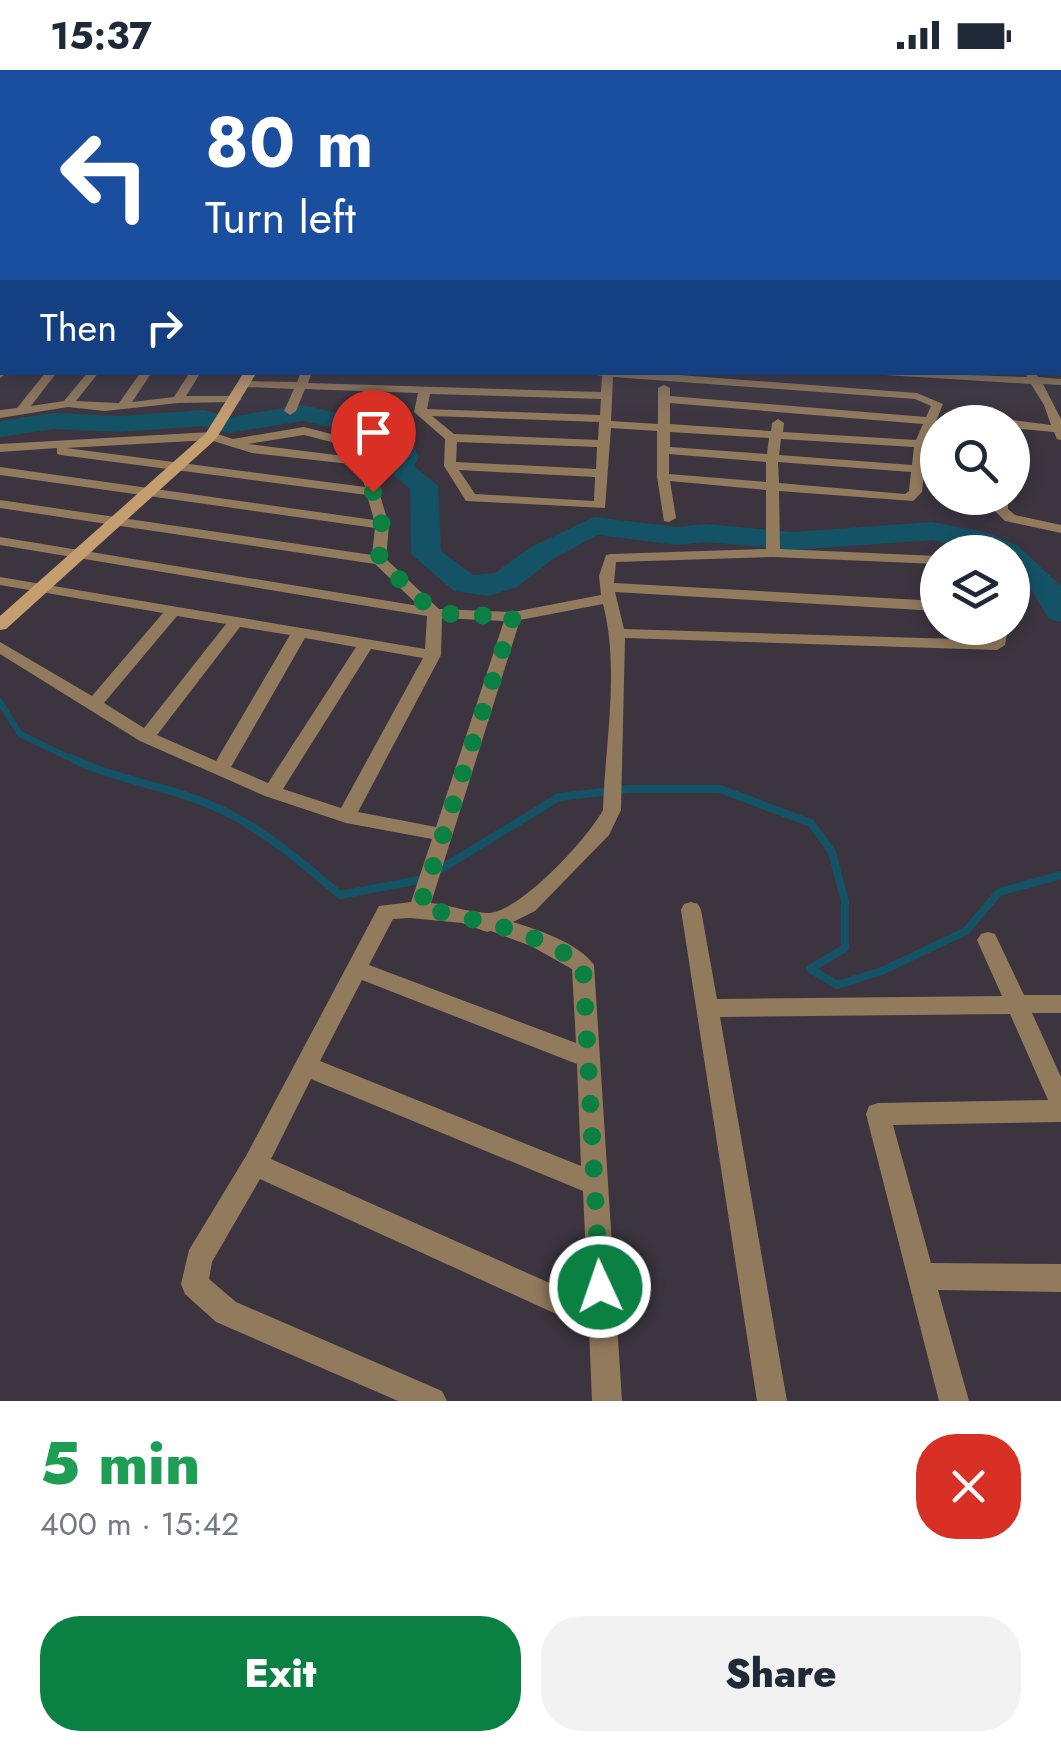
<!DOCTYPE html>
<html lang="en">
<head>
<meta charset="utf-8">
<style>
  :root { --surface:#fff; --page:#f2f2f3; --text:#1f2937; --muted:#747a83; --accent:#0b8043 }
  body { margin:0; font-family:Jost,sans-serif; background:var(--page); color:var(--text); height:100vh; display:flex; flex-direction:column; font-size:38px; white-space:nowrap }
  * { box-sizing:border-box; margin:0 }
  p { font-size:32px; color:var(--muted) }
  .icon { flex:none; width:55px; height:55px; fill:none; stroke:currentColor; stroke-width:2; stroke-linecap:round; stroke-linejoin:round }
  .map { position:relative; height:1331px; overflow:hidden }
  .side { display:flex; flex-direction:column; background:var(--surface); flex:1 }
  .side>* { flex:none }
  .hud { position:absolute; left:0px; top:0px; width:1062px; height:305px; box-shadow:0 5px 15px #0003; background:#1a4fa0; color:#fff; overflow:hidden }
  .buttons { position:absolute; left:920px; top:335px; display:grid; gap:20px }
  .buttons a { display:grid; place-items:center; width:110px; height:110px; border-radius:50%; background:var(--surface); box-shadow:0 5px 15px #0003; font-size:50px }
  .pin { position:absolute; display:grid; place-items:center; width:85px; height:85px; color:#fff; margin:-102px -42px; border-radius:50% 50% 50% 0; rotate:-45deg; box-shadow:0 0 10px #0007 }
  .pin .icon { rotate:45deg }
  .me { position:absolute; width:110px; margin:-55px; rotate:357deg; stroke-linejoin:round; filter:drop-shadow(0 0 8px #0008) }
  .turn { display:flex; align-items:center; gap:35px; height:210px; padding:0 40px; font-size:45px }
  .turn .icon { width:130px; height:130px; stroke-width:2.5 }
  .turn b { display:block; font-size:70px; line-height:85px }
  .then { display:flex; align-items:center; height:95px; padding:0 40px; background:#0003; gap:20px; font-size:38px }
  .round { display:grid; place-items:center; flex:none; width:105px; height:105px; border-radius:40px; background:var(--page) }
  .overview { display:flex; align-items:center; justify-content:space-between; height:170px; padding:0 40px }
  h1 { font-size:60px; font-weight:800; line-height:75px; color:#1e9e55 }
  .primary-button { display:flex; gap:20px; margin-top:auto; padding:20px 40px }
  .primary-button a { flex:1; height:115px; border-radius:40px; background:var(--accent); color:#fff; font-size:40px; font-weight:800; line-height:115px; text-align:center }
  .primary-button a+a { background:var(--page); color:var(--text) }
  .status { display:flex; justify-content:space-between; align-items:center; height:70px; padding:0 50px; background:var(--surface); direction:ltr }
  .status svg { height:28px; fill:currentColor }
  .map>svg:first-child { display:block }
  .lines { fill:none; stroke-linecap:round; stroke-linejoin:round }
  .stream-far1 { stroke:#145265; stroke-width:6 }
  .stream { stroke:#145265; stroke-width:8 }
  .river { fill:#145265; fill-rule:evenodd }
  .street { fill:#927a5d; fill-rule:evenodd }
  .secondary { fill:#c59e70; fill-rule:evenodd }
  .route { stroke:#0b8043; stroke-width:18; stroke-dasharray:0 32.4 }
</style>
</head>
<body>
<div class="status"><b>15:37</b><svg viewBox="0 0 49 12"><path d="M0 12V9h3v3zM5 12V6h3v6zM10 12V3h3v9zM15 12V0h3v12zM26 1h20v11H26zM47 4h2v5h-2z"/></svg></div>
<div class="map">
<svg width="1061" height="1331" viewBox="0 0 1061 1331">
  <rect width="100%" height="100%" fill="#3c3540"/>
  <g class="lines">
    <polyline class="stream-far1" points="0,632 20,664 76,691"/>
    <g class="stream">
      <path d="M71,688C120,712 177,717 226,742C268,763 305,795 340,825L425,809"/>
      <polyline points="436,802 559,727 629,719 720,719 811,753 832,782 845,832 845,878 810,899 837,915 882,901 966,861 999,822 1061,805"/>
    </g>
    <polygon class="river" points="303,335 384,354 405,363 419,387 414,396 438,416 441,481 473,505 495,503 531,477 594,447 677,457 705,454 793,462 932,452 988,463 1018,476 1061,516 1061,552 1049,549 1030,518 1012,503 1012,482 983,482 932,470 793,480 705,472 677,475 598,465 553,489 517,517 488,526 454,521 411,484 410,419 385,398 393,387 386,374 367,365 303,351 229,363 203,356 120,362 53,359 0,367 0,351 53,343 120,346 204,340 230,347"/>
    <g class="street">
      <polygon points="2,189 2,198 0,199 0,190"/>
      <polygon points="1060,193 1061,194 1061,200 1060,199"/>
      <rect x="1060" y="220" width="1" height="7"/>
      <rect x="0" y="237" width="2" height="6"/>
      <rect x="1060" y="251" width="1" height="6"/>
      <rect x="0" y="254" width="2" height="6"/>
      <rect x="1060" y="268" width="1" height="6"/>
      <rect x="0" y="272" width="2" height="6"/>
      <rect x="1060" y="288" width="1" height="6"/>
      <polygon points="0,299 8,302 0,308"/>
      <polygon points="46,302 57,302 31,336 64,331 88,302 99,302 76,331 119,333 141,302 152,302 132,332 174,327 190,302 201,302 186,326 236,326 242,329 236,332 178,333 105,341 68,337 0,348 0,340 17,338"/>
      <path d="M301,302H312L308,313L601,322L602,306L582,302H639L917,323L943,334L927,374L922,422L913,431L779,421L780,479L938,486V494L773,487L616,492L614,513L938,531V541L615,522L624,559L990,570L993,558H1008L1005,575L997,580L625,568L621,740L609,765L535,841L513,852C538,860 579,873 594,895L622,1331H592L589,1259L260,1109L212,1192L209,1209L236,1232L442,1321L447,1331H398L216,1252L185,1224L181,1214L189,1180L246,1086L379,836L411,832L432,769L346,753L265,726L140,671L0,584V572L92,626L163,543L0,515V507L425,579L427,546L0,475V467L419,536L375,494L0,438V430L372,485L375,458L0,405V397L374,450L367,425L61,385L57,384V378L0,382V374L211,362L233,369L304,357L374,375L376,378L370,392L389,455L386,489L439,539L513,542L601,525L599,506L606,485L611,484L766,479V420L670,411L676,448L669,452L664,451L657,407V361L611,358L605,438L466,431L444,396L445,369L414,342L418,323L305,319L296,341L290,345L284,341L294,319L245,317L239,314L245,311L297,312ZM613,307L915,329L931,336L926,347L670,326V318L664,315L658,318V354L611,351ZM430,324L601,329L600,345L427,339ZM670,333L923,354L916,370L783,362L784,353L778,349L772,353L771,361L670,354ZM432,346L599,352L598,370L454,364ZM670,362L769,368L767,384L670,377ZM304,365L363,380L360,388L248,374ZM781,369L914,377L912,395L779,385ZM210,370L252,383L359,395L365,417L66,378ZM457,372L597,377L596,399L456,392ZM669,384L766,392V412L669,404ZM778,392L911,402L909,421L905,424L779,413ZM459,400L595,407L594,431L475,424ZM603,534C620,600 605,673 603,740C589,767 518,845 486,843C468,842 450,835 431,833L520,550ZM177,546L226,554L144,658L104,633ZM442,548L504,551L436,757L358,742L441,585ZM240,557L290,565L216,691L157,665ZM305,568L356,577L268,713L231,697ZM371,579L423,588L341,738L283,719ZM410,848L462,853L487,862L491,861L531,876L572,899L576,973L369,895L393,849ZM362,910L577,994L581,1096L320,991ZM311,1009L583,1121L588,1230L271,1089Z"/>
      <polygon points="880,302 1027,307 1025,302 1035,302 1038,307 1061,309 1061,315 1043,314 1061,349 1061,370 1057,369 1054,362 1012,358 1012,352 1007,352 1012,350 1051,355 1044,335 1031,314 885,305"/>
      <polygon points="995,428 1008,428 1008,439 1015,445 1061,455 1061,463 1005,451 994,440"/>
      <polygon points="691,832 698,834 701,840 717,929 1002,926 977,870 981,864 988,862 995,864 1024,925 1061,925 1061,943 1032,943 1061,1007 1061,1052 893,1055 931,1193 1061,1194 1061,1222 938,1220 969,1331 939,1331 866,1044 869,1036 878,1033 1048,1030 1010,944 720,947 787,1331 757,1331 681,840 684,834"/>
    </g>
    <g class="secondary">
      <rect x="0" y="220" width="2" height="6"/>
      <rect x="1060" y="234" width="1" height="6"/>
      <polygon points="244,302 257,302 216,369 6,559 0,560 0,546 206,363"/>
    </g>
  </g>
  <linearGradient id="sky" x2="0" y2="1"><stop stop-color="#211d23"/><stop offset="0.47" stop-color="#505164"/><stop offset="1" stop-color="#505164" stop-opacity="0"/></linearGradient>
  <rect width="1061" height="351" fill="url(#sky)"/>
  <g class="lines">
    <path class="route" d="M373,422L382,455L379,490L435,543L513,547L420,837C484,853 527,857 583,895L600,1217"/>
  </g>
</svg>
<div class="buttons">
<a><svg class="icon" aria-label="search" viewBox="0 0 24 24"><circle cx="10" cy="10" r="6"/><path d="M15 15l6 6"/></svg></a>
<a><svg class="icon" aria-label="layers" viewBox="0 0 24 24"><path d="M12 4l9 5-9 5-9-5zM3 14l9 5 9-5"/></svg></a>
</div>
<div class="pin" style="left:373px;top:422px;background:#d93025"><svg class="icon" aria-label="arrive" viewBox="0 0 24 24"><path d="M6 21V4h12l-3 4 3 4H6"/></svg></div>
<svg class="me" style="left:600px;top:1217px" viewBox="-20 -20 40 40"><circle r="17" fill="#0b8043" stroke="#fff" stroke-width="3"/><path d="M0-11L8 9 0 5-8 9z" fill="#fff"/></svg>
<div class="hud">
<div class="turn"><svg class="icon" aria-label="left" viewBox="0 0 24 24"><path d="M17 20v-9H6M10 6l-5 5 5 5"/></svg><div><b>80 m</b>Turn left</div></div>
<div class="then">Then<svg class="icon" aria-label="right" viewBox="0 0 24 24"><path d="M7 20v-9h11M14 6l5 5-5 5"/></svg></div>
</div>
</div>
<section class="side">
<div class="overview"><div><h1>5 min</h1><p>400 m · 15:42</p></div><a class="round" style="background:#d93025;color:#fff"><svg class="icon" aria-label="close" viewBox="0 0 24 24"><path d="M6 6l12 12M18 6L6 18"/></svg></a></div>
<div class="primary-button"><a>Exit</a><a>Share</a></div>
</section>
</body>
</html>
